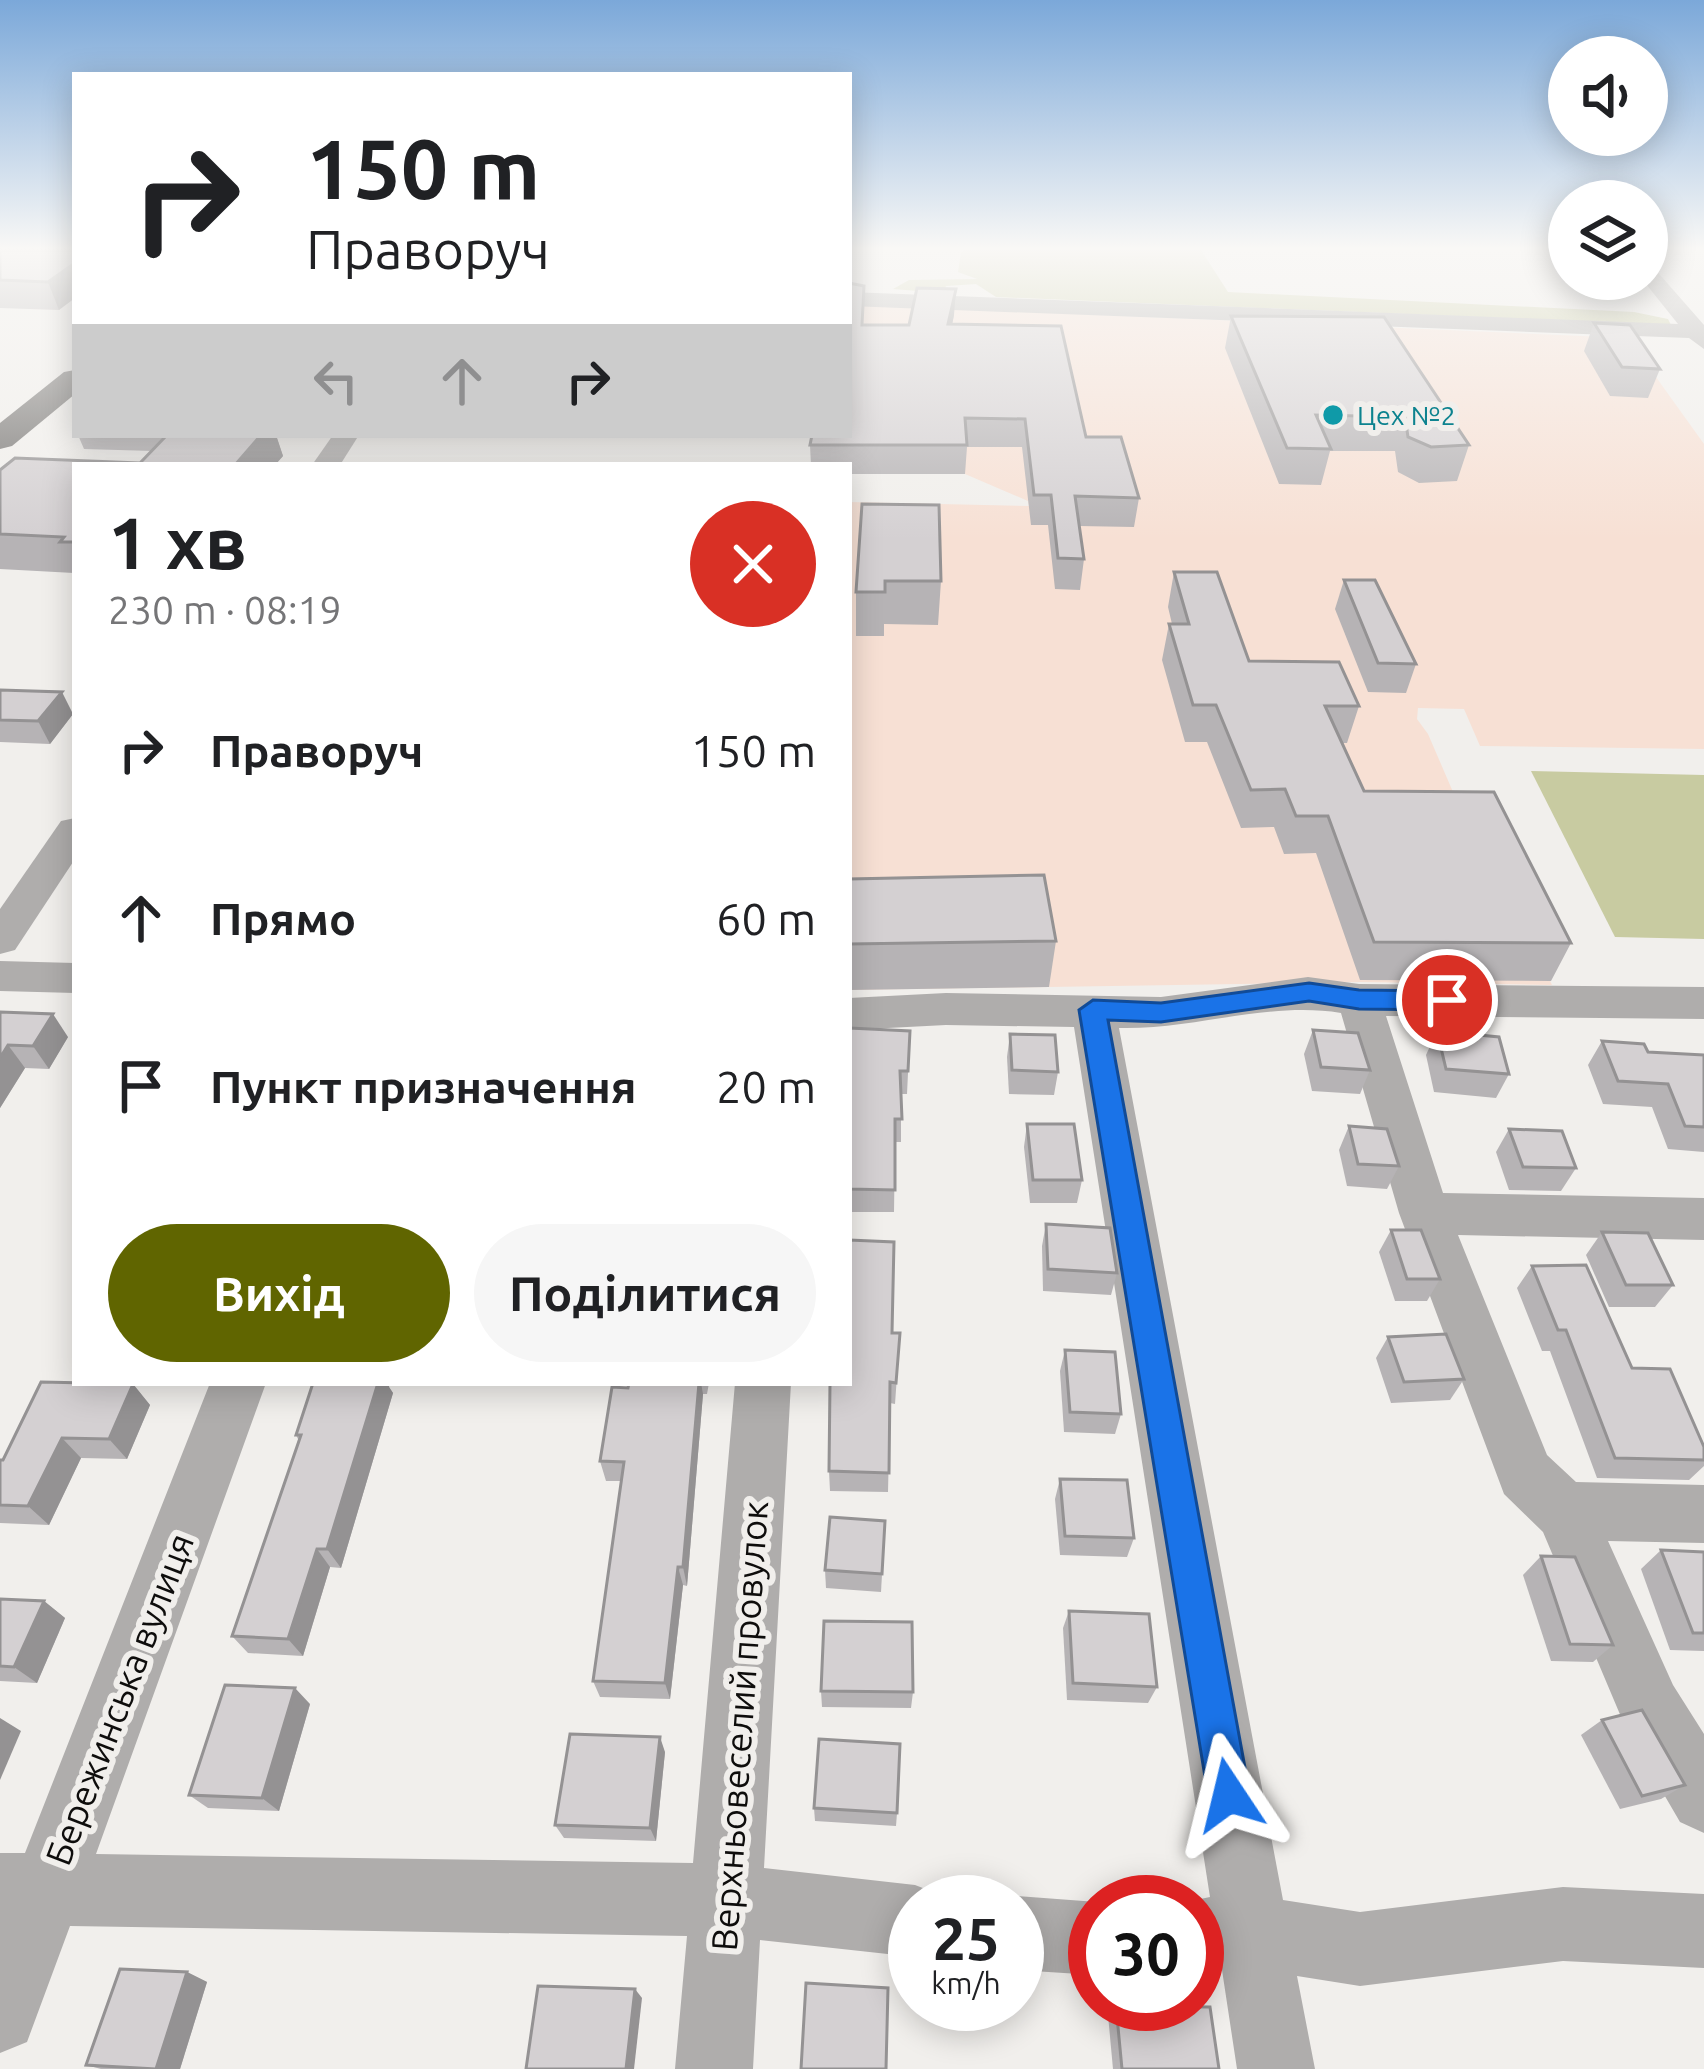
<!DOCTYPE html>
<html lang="uk">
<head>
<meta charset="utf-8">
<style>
  :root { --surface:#fff; --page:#f6f6f6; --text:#202124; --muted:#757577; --accent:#606500 }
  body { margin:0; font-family:Ubuntu,sans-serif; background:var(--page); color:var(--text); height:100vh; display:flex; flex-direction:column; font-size:45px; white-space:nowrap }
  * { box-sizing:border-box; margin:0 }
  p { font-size:39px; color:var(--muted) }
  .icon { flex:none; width:66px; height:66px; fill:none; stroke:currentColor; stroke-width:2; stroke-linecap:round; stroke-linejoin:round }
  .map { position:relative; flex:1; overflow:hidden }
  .details { position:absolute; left:72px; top:462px; width:780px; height:924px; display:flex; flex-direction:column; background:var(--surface); border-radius:0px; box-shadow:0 6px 30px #0003 }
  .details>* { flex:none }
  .top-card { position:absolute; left:72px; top:72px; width:780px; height:366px; border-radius:0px; box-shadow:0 6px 30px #0003; background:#fff; color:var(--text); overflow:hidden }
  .controls { position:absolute; left:1548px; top:36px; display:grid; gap:24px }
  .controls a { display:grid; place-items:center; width:120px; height:120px; border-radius:50%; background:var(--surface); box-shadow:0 6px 30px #0003; font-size:60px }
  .speed { position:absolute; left:888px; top:1875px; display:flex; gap:24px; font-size:60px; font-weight:700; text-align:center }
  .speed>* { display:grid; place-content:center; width:156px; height:156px; border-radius:50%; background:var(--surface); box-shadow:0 6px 30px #0003; line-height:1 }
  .speed small { font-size:30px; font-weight:400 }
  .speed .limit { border:18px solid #d22; background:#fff; color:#111 }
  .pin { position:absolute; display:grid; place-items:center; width:102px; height:102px; color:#fff; margin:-51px; border:6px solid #fff; border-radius:50%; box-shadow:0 3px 12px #0007 }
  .me { position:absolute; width:132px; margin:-66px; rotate:350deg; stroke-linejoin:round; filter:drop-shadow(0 0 9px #0008) }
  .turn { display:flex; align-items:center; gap:42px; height:252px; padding:0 36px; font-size:54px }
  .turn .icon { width:156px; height:156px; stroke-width:2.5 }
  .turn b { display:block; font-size:84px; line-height:102px }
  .lanes { display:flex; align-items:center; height:114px; padding:0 36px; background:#0003; justify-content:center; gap:60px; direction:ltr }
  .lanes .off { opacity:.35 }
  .round { display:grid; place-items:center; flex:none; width:126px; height:126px; border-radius:63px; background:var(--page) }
  .headline { display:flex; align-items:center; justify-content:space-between; height:204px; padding:0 36px }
  h1 { font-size:72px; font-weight:600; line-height:90px }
  .button { display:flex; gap:24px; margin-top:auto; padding:24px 36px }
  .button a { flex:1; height:138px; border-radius:72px; background:var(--accent); color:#fff; font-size:48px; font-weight:600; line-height:138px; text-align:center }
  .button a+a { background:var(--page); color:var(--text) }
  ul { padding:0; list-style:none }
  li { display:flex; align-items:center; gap:36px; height:168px; padding:0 36px }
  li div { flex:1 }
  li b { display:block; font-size:45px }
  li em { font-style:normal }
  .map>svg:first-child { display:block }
  .industrial { fill:#f7e0d4 }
  .green { fill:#c8cba1 }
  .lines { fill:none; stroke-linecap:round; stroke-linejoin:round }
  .minor { fill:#afadac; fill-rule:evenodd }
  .major { fill:#797775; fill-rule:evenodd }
  .wall { fill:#b6b3b5 }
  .shaded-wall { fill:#949293 }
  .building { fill:#d4d0d2; stroke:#949293; stroke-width:3 }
  .route { fill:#1a73e8; stroke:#114b97; stroke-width:3 }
  .culture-dot { fill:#0f9aa8; stroke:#f1efec; stroke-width:4.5 }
  .labels { text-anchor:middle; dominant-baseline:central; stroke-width:12; stroke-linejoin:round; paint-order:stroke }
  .far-culture-label { font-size:27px; fill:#0d838f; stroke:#f1efec; text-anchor:start }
  .near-street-label { font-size:36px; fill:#0e0d0c; stroke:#f1efec }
</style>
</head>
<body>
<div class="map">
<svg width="1704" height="2069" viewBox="0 0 1704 2069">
  <rect width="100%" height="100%" fill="#f1efec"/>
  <polygon class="industrial" points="849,304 1628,338 1704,444 1704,749 1480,746 1464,709 1418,708 1417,719 1428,734 1469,829 1477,829 1552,985 1361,982 849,990 849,502 1029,506 1028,501 965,474 849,474 849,465 812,465 849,435"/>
  <g class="green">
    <polygon points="966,250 1201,250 1228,292 1634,312 1668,319 1671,325 996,297 976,284 946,286 943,293 893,289 909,280 977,279 958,272 961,252"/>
    <polygon points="1531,771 1704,775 1704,939 1615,937"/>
  </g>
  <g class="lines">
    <g class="minor">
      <polygon points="1647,266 1654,268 1704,325 1704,349 1689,338 849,306 849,292 1678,324 1642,279 1647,279"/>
      <polygon points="333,435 359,435 340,465 312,465"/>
      <polygon points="75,818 75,859 15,950 0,954 0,909 61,821"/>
      <polygon points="0,961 75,963 75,993 0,991"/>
      <path d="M1308,977L1359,984L1704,987V1019L1386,1016L1443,1193L1704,1198V1240L1458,1235L1547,1455L1576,1482L1704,1485V1543L1608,1541L1673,1685L1704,1734V1833L1680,1822L1627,1731L1543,1532L1504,1494L1399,1213L1341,1013C1268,1001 1193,1030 1119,1028L1283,1900L1360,1912L1563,1887L1704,1894V1968L1563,1961L1360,1986L1297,1976L1315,2069H1237L1222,1970L1197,1971V1902H1186L1210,1897L1074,1027L946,1025L849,1030V998L946,993L1161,997Z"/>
      <polygon points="210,1383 266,1383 96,1854 693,1863 735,1383 791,1383 764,1868 915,1885 941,1895 944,1902 915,1902 915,1957 760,1940 753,2069 675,2069 687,1936 70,1926 27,2042 0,2053 0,1853 25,1853"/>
      <polygon points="1017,1896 1097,1902 1095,1975 1017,1970 1017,1902 1003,1902"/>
    </g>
    <polygon class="major" points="75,370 75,394 12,446 0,449 0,423 64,372"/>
  </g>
  <g class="wall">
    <polygon points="0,250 75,250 59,310 0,308"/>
    <polygon points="954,315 952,324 1086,437 1139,498 1134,527 1079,526 1084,559 1080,590 1055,589 1048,525 1031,525 1022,447 967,447 965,474 849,474 849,465 811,465 810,445 909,325"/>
    <polygon points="1231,316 1469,445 1457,481 1419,483 1398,472 1395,451 1330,451 1321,485 1279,484 1225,348"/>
    <polygon points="1594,323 1660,369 1648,398 1610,396 1584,351"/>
    <polygon points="78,435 276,435 283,456 275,465 75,465 75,574 74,573 0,569 0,470 15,458 140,463 152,451 84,449"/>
    <polygon points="862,504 941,581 938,625 884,624 884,636 856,636 856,592"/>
    <polygon points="1174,572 1249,661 1359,706 1347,743 1342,743 1364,791 1571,943 1551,981 1360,980 1316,853 1284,854 1274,827 1241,828 1207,742 1185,742 1162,660 1169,624 1172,624 1168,607"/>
    <polygon points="1344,580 1416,664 1406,693 1368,692 1335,609"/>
    <polygon points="0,690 73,714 50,744 0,742"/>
    <polygon points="849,879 1056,941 1049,987 849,990"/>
    <polygon points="0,1012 68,1037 49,1069 25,1068 0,1108"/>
    <polygon points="849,1028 910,1031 907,1094 901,1094 901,1142 895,1142 894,1212 849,1212"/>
    <polygon points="1313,1030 1370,1070 1360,1094 1312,1091 1304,1054"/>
    <polygon points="1437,1031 1509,1074 1496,1098 1434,1092 1426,1055"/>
    <polygon points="1010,1034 1058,1072 1054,1095 1009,1094 1007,1057"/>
    <polygon points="1602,1041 1648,1052 1704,1055 1704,1152 1668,1149 1652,1107 1603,1104 1588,1065"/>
    <polygon points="1027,1124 1082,1180 1077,1203 1030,1203 1024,1147"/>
    <polygon points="1349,1126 1399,1166 1387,1189 1347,1186 1339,1150"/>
    <polygon points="1509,1129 1576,1168 1561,1191 1509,1190 1496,1152"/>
    <polygon points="1046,1224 1117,1273 1111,1295 1043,1291 1042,1246"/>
    <polygon points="1391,1230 1440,1279 1427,1301 1395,1301 1379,1252"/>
    <polygon points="1602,1232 1673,1285 1655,1307 1609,1307 1586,1255"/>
    <polygon points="1532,1266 1632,1368 1704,1447 1704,1466 1689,1480 1597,1478 1550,1351 1542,1351 1517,1288"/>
    <polygon points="892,1333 900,1333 895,1404 890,1403 888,1492 830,1491 829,1471"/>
    <polygon points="1388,1337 1464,1379 1450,1400 1391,1403 1376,1358"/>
    <polygon points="1065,1350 1121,1414 1115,1434 1064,1432 1060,1371"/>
    <polygon points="629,1383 709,1383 707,1394 703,1394 687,1586 683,1585 670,1699 600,1697 593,1681 621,1481 606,1481 600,1461"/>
    <polygon points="133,1384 150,1405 127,1459 81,1458 49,1525 0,1523 0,1460 3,1460"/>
    <polygon points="389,1387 393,1393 341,1568 330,1567 303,1656 248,1653 232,1636 299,1441 296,1435"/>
    <polygon points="1060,1479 1134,1538 1127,1557 1060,1555 1055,1499"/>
    <polygon points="885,1521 881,1592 826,1588 825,1570"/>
    <polygon points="1661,1550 1704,1552 1704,1651 1670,1650 1641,1569"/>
    <polygon points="1541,1556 1613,1645 1593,1662 1551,1661 1523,1575"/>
    <polygon points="0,1599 44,1601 65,1618 37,1683 0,1681"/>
    <polygon points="1069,1611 1157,1687 1148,1703 1067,1700 1063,1628"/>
    <polygon points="821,1691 913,1692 911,1708 822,1707"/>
    <polygon points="310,1704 279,1811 208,1808 189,1795"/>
    <polygon points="1602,1720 1685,1785 1661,1799 1620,1809 1581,1735"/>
    <polygon points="665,1752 656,1841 564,1838 555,1825"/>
    <polygon points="814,1808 897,1813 896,1826 815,1821"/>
    <polygon points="187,1972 207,1982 180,2069 101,2069 86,2065"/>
    <polygon points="1116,2006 1219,2069 1113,2069 1108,2015"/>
  </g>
  <g class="shaded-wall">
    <polygon points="75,263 75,298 59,310 48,282"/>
    <polygon points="956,289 954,315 947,351 948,324"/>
    <polygon points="261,435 276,435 283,456 275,465 235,465"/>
    <polygon points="62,692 73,714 50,744 38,721"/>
    <polygon points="53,1014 68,1037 49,1069 33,1046"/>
    <polygon points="8,1045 25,1068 0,1108 0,1058"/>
    <polygon points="378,1383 390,1383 389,1387 393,1393 341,1568 327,1549"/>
    <polygon points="699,1383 701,1383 703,1394 687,1586 683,1567"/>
    <polygon points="133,1384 150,1405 127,1459 109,1439"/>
    <polygon points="62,1438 81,1458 49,1525 28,1506"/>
    <polygon points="317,1549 330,1567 303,1656 288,1639"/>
    <polygon points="678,1567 683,1585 670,1699 665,1683"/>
    <polygon points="44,1601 65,1618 37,1683 14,1667"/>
    <polygon points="295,1688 310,1704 279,1811 262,1798"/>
    <polygon points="0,1718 21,1731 0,1780"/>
    <polygon points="660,1737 665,1752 656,1841 650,1828"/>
    <polygon points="187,1972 207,1982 180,2069 156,2069"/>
    <polygon points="635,1989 642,1998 634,2069 626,2069"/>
  </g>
  <g class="building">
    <polygon points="0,250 75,250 75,263 48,282 0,280"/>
    <polygon points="849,283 864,286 862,325 909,325 917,288 956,289 948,324 1061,326 1086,437 1121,437 1139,498 1075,496 1084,559 1058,558 1051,495 1034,495 1025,419 965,418 967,445 810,445 812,435 849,435"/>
    <polygon points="1231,316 1384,317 1469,445 1431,447 1408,437 1405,417 1316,415 1331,449 1287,448"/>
    <polygon points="1594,323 1630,325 1660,369 1622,367"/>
    <polygon points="167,435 261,435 235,465 75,465 75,542 60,542 64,537 0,534 0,470 15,458 140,463"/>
    <polygon points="862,504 939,505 941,581 885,581 885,592 856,592"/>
    <polygon points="1174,572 1217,572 1249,661 1339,662 1359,706 1325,706 1364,791 1494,792 1571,943 1374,942 1328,816 1296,816 1285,789 1251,790 1216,705 1193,705 1169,624 1189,624"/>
    <polygon points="1344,580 1375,580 1416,664 1378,663"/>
    <polygon points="0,690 62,692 38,721 0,720"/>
    <polygon points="1044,875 1056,941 849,944 849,879"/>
    <polygon points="0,1012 53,1014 33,1046 8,1045 0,1058"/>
    <polygon points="849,1028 910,1031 908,1071 900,1071 902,1119 895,1119 895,1190 849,1189"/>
    <polygon points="1313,1030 1358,1033 1370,1070 1321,1067"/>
    <polygon points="1437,1031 1499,1037 1509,1074 1446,1069"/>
    <polygon points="1010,1034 1055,1035 1058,1072 1012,1070"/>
    <polygon points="1602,1041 1644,1044 1648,1052 1704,1055 1704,1127 1685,1126 1668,1084 1618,1081"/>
    <polygon points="1027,1124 1074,1124 1082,1180 1033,1180"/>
    <polygon points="1349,1126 1387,1129 1399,1166 1358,1164"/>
    <polygon points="1509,1129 1562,1131 1576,1168 1523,1167"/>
    <polygon points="1046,1224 1110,1228 1117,1273 1048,1269"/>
    <polygon points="1391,1230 1421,1230 1440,1279 1407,1279"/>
    <polygon points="1602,1232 1648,1233 1673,1285 1626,1285"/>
    <polygon points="849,1240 894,1242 892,1333 900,1333 896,1383 890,1382 889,1473 829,1471 830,1383 849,1383"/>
    <polygon points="1586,1265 1632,1368 1670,1369 1704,1447 1704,1460 1615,1458 1566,1330 1558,1330 1532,1266"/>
    <polygon points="1446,1334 1464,1379 1404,1382 1388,1337"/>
    <polygon points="1065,1350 1115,1352 1121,1414 1070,1412"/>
    <polygon points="41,1382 133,1384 109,1439 62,1438 28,1506 0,1505 0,1460 3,1460"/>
    <polygon points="313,1383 378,1383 327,1549 317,1549 288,1639 232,1636 301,1435 296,1435"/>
    <polygon points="629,1383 699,1383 683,1567 678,1567 665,1683 593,1681 624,1462 600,1461 612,1387 628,1388"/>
    <polygon points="1060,1479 1127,1480 1134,1538 1065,1536"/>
    <polygon points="830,1517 885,1521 882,1574 825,1570"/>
    <polygon points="1661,1550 1704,1552 1704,1633 1693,1633"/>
    <polygon points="1541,1556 1575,1557 1613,1645 1570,1644"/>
    <polygon points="0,1599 44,1601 14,1667 0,1666"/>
    <polygon points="1069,1611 1149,1614 1157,1687 1073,1683"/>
    <polygon points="824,1621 912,1622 913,1692 821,1691"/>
    <polygon points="225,1685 295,1688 262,1798 189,1795"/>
    <polygon points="1642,1710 1685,1785 1642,1796 1602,1720"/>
    <polygon points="570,1734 660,1737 650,1828 555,1825"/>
    <polygon points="819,1739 900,1744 897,1813 814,1808"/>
    <polygon points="120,1969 187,1972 156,2069 86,2065"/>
    <polygon points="806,1983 888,1988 886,2069 801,2069"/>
    <polygon points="538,1986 635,1989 626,2069 526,2069"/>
    <polygon points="1116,2006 1210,2007 1219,2069 1122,2069"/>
  </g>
  <linearGradient id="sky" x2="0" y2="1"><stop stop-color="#7ba8d9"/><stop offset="0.46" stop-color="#f9f8f6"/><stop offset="1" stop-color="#f9f8f6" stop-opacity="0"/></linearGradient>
  <rect width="1704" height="540" fill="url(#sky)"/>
  <polygon class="route" points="1309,983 1359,990 1447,991 1461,1000 1447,1010 1359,1009 1309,1001 1161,1022 1108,1020 1250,1795 1244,1810 1229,1816 1215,1810 1208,1795 1079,1010 1093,1000 1161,1003"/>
  <circle class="culture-dot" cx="1333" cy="415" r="12"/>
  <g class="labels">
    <g class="far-culture-label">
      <text x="1357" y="415">Цех №2</text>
    </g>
    <g class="near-street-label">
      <text transform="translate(119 1699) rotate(-69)">Бережинська вулиця</text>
      <text transform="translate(739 1726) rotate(-86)">Верхньовеселий провулок</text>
    </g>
  </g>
</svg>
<div class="controls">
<a><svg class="icon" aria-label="sound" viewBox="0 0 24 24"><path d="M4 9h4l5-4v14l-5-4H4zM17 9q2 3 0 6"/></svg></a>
<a><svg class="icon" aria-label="layers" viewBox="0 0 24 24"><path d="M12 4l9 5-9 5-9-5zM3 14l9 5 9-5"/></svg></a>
</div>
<div class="speed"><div>25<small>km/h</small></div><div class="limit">30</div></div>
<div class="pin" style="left:1447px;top:1000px;background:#d93025"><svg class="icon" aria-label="arrive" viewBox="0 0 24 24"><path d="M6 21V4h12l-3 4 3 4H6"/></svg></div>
<svg class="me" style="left:1229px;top:1795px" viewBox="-20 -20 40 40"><path d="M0-17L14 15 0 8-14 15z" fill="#1a73e8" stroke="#fff" stroke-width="4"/></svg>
<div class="top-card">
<div class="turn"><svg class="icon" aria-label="right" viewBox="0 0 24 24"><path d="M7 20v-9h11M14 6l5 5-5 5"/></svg><div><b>150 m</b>Праворуч</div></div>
<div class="lanes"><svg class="icon off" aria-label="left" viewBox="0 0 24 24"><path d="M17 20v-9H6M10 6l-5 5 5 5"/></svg><svg class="icon off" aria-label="ahead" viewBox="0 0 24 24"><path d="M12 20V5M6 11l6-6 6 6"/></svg><svg class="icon" aria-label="right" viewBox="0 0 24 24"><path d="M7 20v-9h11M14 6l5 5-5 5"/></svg></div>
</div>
<section class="details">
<div class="headline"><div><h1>1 хв</h1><p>230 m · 08:19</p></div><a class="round" style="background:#d93025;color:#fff"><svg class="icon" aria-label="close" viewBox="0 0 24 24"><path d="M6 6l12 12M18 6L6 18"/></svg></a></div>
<ul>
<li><svg class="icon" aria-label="right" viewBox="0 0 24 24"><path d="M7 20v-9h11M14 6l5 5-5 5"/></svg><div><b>Праворуч</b></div><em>150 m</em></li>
<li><svg class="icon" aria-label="ahead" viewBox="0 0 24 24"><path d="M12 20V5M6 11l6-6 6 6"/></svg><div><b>Прямо</b></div><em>60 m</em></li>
<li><svg class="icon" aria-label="arrive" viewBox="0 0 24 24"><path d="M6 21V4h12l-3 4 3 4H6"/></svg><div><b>Пункт призначення</b></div><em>20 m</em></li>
</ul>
<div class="button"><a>Вихід</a><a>Поділитися</a></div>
</section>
</div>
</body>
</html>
